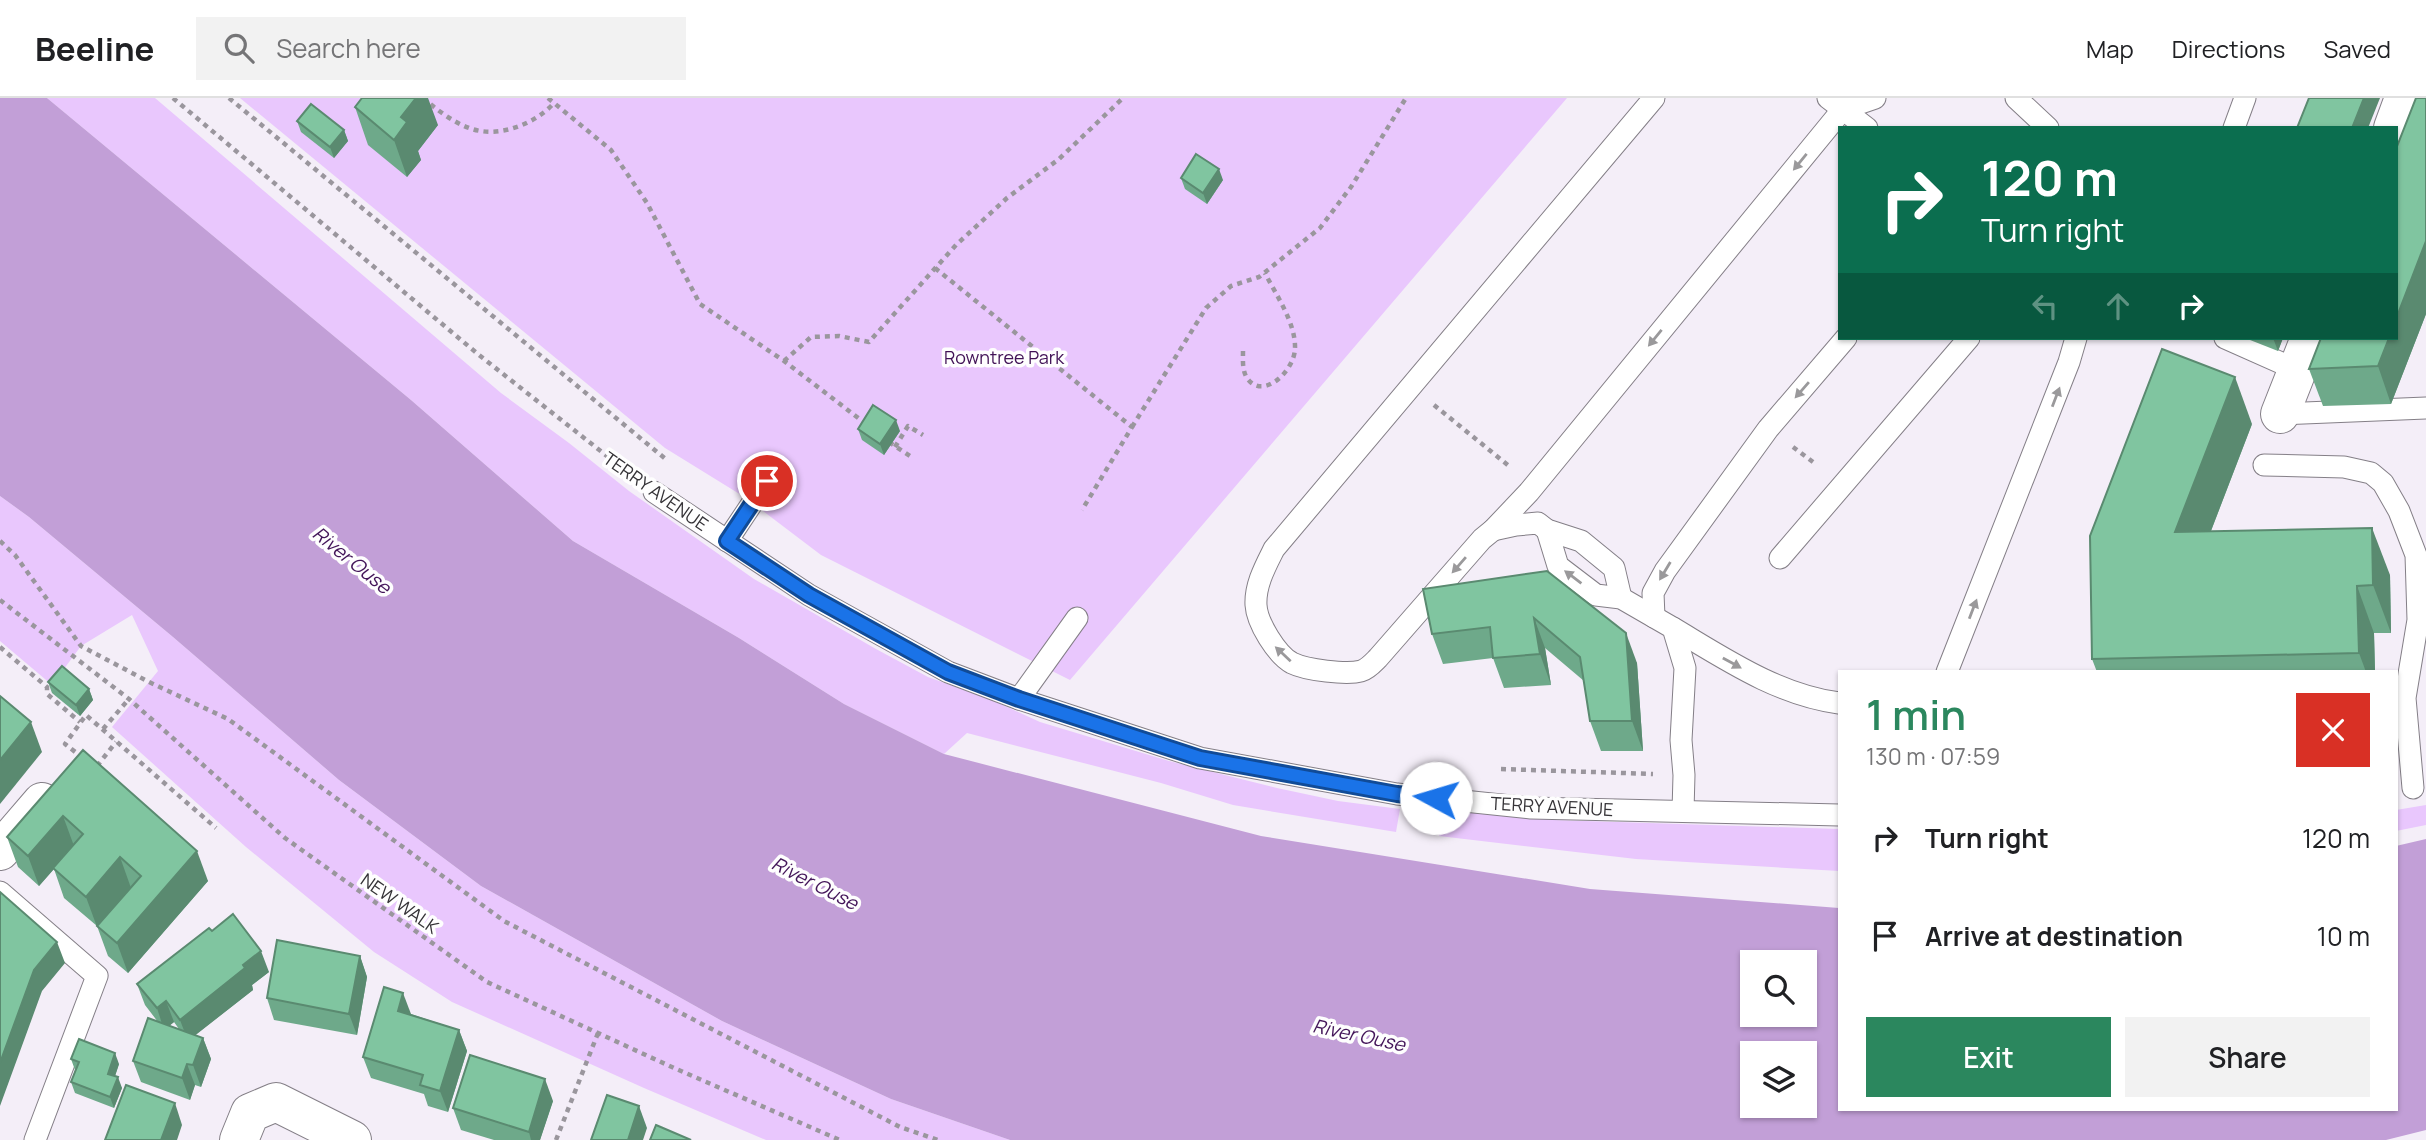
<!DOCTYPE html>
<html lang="en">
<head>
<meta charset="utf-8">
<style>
  :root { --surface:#fff; --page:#f2f2f2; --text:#202124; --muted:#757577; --line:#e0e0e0; --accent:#2b875e }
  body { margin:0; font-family:Manrope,sans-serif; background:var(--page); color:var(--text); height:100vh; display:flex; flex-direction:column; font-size:26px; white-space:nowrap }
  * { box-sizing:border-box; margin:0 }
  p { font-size:23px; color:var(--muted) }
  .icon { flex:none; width:38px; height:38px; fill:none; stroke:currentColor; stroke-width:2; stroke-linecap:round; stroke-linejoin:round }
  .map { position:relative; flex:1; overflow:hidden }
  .side { position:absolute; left:1838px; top:572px; width:560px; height:441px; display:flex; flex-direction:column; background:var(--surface); border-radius:0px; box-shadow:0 2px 5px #0004 }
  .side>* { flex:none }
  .guide { position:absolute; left:1838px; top:28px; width:560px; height:214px; border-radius:0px; box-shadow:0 2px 5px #0004; background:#0b6e4f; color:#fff; overflow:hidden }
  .buttons { position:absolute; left:1740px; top:852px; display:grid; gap:14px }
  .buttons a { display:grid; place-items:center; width:77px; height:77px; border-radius:0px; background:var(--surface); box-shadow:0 2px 5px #0004; font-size:35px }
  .pin { position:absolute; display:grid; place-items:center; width:60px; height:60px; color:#fff; margin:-30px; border:4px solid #fff; border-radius:50%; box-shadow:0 2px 7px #0007 }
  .me { position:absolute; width:77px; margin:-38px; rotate:276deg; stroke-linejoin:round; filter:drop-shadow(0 0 5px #0008) }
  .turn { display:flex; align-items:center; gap:24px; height:147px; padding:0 28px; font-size:32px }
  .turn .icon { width:91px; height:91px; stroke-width:2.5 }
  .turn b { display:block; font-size:49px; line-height:60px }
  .lanes { display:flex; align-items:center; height:66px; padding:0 28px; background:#0003; justify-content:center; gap:35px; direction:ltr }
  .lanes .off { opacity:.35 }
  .round { display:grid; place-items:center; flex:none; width:74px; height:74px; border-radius:0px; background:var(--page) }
  .head { display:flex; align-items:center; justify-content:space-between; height:119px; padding:0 28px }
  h1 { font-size:42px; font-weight:600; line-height:52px; color:var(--accent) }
  .button { display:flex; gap:14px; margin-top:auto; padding:14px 28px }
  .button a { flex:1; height:80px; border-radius:0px; background:var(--accent); color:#fff; font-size:28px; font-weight:600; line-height:80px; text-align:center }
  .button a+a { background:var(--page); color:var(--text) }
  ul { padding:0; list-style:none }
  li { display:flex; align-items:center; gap:21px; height:98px; padding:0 28px }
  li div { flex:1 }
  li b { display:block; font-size:26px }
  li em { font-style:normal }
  header { display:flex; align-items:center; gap:42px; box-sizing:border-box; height:98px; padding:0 35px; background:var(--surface); border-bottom:2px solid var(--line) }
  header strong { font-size:33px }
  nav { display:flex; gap:38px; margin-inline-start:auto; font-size:24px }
  .search { width:490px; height:63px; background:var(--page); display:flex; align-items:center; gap:18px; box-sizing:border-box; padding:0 24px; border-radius:0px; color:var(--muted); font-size:26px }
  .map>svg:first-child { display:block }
  .green { fill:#e9c7fd }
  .water { fill:#c29fd7; fill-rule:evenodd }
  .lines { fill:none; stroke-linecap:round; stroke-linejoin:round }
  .lane-casing { stroke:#847f87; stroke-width:23 }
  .street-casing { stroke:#847f87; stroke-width:40 }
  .path { stroke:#9a969d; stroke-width:4.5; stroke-dasharray:5 5; stroke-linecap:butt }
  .lane { stroke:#fff; stroke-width:21 }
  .street { stroke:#fff; stroke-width:38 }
  .wall { fill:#6ea98a; fill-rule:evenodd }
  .shaded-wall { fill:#5a8a70 }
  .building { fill:#80c5a0; stroke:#5a8a70; stroke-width:2 }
  .oneway { fill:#9a999b }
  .route-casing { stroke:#114b97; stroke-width:18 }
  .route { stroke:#1a73e8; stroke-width:12 }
  .labels { text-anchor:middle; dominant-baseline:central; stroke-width:7; stroke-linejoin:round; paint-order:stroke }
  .park-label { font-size:18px; fill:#411256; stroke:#fefefe }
  .street-label { font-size:18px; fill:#353337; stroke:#fefefe }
  .water-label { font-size:19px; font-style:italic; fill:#431559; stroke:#fefefe }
</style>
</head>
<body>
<header>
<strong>Beeline</strong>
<div class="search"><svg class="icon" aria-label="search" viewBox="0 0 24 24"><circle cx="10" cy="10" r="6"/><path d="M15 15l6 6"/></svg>Search here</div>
<nav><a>Map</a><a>Directions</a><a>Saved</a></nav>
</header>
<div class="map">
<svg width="2426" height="1042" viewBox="0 0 2426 1042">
  <rect width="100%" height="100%" fill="#f4eef8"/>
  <g class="green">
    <polygon points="47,0 155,0 501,295 569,345 629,393 754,481 876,551 928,579 992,602 1040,624 1169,663 1277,690 1338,703 1400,711 1396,734 1233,707 1161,685 967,635 944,656 844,606 739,540 573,443 411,302"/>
    <polygon points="240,0 1567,0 1070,582 821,457 746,400 665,350"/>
    <polygon points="0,398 29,419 173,539 339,682 481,788 722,923 891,1001 1010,1042 766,1042 644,990 452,904 374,854 246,749 112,629 158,573 132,517 81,548 52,587 0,543"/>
    <polygon points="2426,707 2426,727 2396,733 2396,712"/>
    <polygon points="1440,711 1555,722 1839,731 1839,773 1636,761 1439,738"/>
  </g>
  <path class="water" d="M0,0H47L411,302L573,443L739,540L844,606L944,656L1261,738L1590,791L1839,810V1012H2396V748L2426,741V1032L2386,1042H1010L891,1001L722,923L481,788L339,682L173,539L29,419L0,398ZM1752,864H1804V917H1752ZM1752,956H1804V1008H1752Z"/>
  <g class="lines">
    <g class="lane-casing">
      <g id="lane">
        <path d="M1654,0L1274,451C1265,469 1255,487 1256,507C1257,525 1277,557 1292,565C1306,572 1347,577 1361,573C1368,571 1373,565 1378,560L1482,441L1493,432L1529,394L1843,11L1875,0"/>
        <polyline points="1828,0 1867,30"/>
        <polyline points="2016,0 2048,30"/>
        <polyline points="2234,30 2245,0"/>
        <polyline points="2225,240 2297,272"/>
        <polyline points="2280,316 2426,310"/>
        <polyline points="2264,367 2344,369 2371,375 2383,385 2399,413 2416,457 2418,522 2405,600 2413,690"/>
        <polyline points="654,394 809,497 948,574 1019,601 1200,660 1397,696 1531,710 1839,717"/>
        <polyline points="1493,432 1516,427 1538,425 1547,432 1581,443 1614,470 1621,500"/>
        <polyline points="1547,432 1558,468 1596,497 1621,500 1673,530 1685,570 1681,642 1684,677 1683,713"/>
        <polyline points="727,443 767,383"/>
        <polyline points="1780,460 1969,240"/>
        <polyline points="1654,519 1653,495 1665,473 1768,331 1846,240"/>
        <path d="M1673,530C1725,561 1778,597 1839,605"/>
        <polyline points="1947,574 2069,264 2076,240"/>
        <polyline points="1019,601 1077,520"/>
        <polyline points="0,794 97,878 35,1042"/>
      </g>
    </g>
    <g class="street-casing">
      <g id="street">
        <polyline points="2393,30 2404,0"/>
        <polyline points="2280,316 2310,240"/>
        <polyline points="0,753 42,704"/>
        <polyline points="239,1042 250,1015 276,1004 352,1042"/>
      </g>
    </g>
    <g class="path">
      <polyline points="173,0 479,257 631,377"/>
      <polyline points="229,0 668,363"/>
      <path d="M423,0C437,12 453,24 469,30C498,41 535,26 554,5"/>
      <polyline points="548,0 611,52 647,105 700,206 784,263 866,326"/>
      <polyline points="935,170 1132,329 1082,412"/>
      <path d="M1243,253C1243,262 1242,272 1247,280C1263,303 1294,273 1295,251C1296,225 1276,197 1265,175"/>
      <polyline points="784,263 811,239 839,238 869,244 956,147 1007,100 1059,61 1123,0"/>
      <polyline points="1434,307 1509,368"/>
      <polyline points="1132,329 1206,210 1231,188 1259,179 1320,130 1351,89 1406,0"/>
      <polyline points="889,344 910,358"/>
      <polyline points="895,349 908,328 923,337"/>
      <polyline points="1793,349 1817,367"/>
      <polyline points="0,443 15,457 81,548 149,584 228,621 504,823 900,1029 938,1042"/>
      <polyline points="0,502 129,601 285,740 487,884 674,970 840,1042"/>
      <polyline points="0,549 47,589 47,596 80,624"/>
      <polyline points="103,631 129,601"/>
      <polyline points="83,660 65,646 86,617 216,730"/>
      <polyline points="97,668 116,644"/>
      <polyline points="1501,671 1653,676"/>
      <polyline points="556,1042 598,935"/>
    </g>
    <use href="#lane" class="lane"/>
    <use href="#street" class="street"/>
  </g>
  <g class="wall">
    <polygon points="2426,0 2426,216 2391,306 2323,308 2309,271"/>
    <polygon points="355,9 438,27 418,53 421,62 407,79 368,47"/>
    <polygon points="297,23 344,32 348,43 334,60 301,34"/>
    <polygon points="1181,80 1223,82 1207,106 1185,91"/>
    <polygon points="2245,240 2283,240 2278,253"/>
    <polygon points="2252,326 2211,433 2390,477 2391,535 2374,535 2375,574 2097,574 2092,561"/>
    <polygon points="858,331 900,333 884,357 862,342"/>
    <polygon points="1547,473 1637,565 1643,653 1601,653 1590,623 1584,583 1545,550 1551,587 1504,590 1493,560 1443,566 1432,536"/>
    <polygon points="48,584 89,591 93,602 80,618 52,595"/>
    <polygon points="83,652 208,783 128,875 108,858 97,828 64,800 54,771 39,788 18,769 7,739"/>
    <path d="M212,833L269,874L252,887L253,892L195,937L203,940L211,961L201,989L195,987L190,1002L141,984L133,963L158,924L145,907L137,886ZM174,924L179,931L169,928Z"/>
    <polygon points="360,858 367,879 357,937 274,922 267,900"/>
    <polygon points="411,916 459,932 467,953 448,1014 428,1008 424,996 371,980 363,959"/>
    <polygon points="71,961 119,966 115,978 122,990 114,1010 75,995 71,984 75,972"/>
    <polygon points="553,1003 540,1042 494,1042 461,1032 453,1010"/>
  </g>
  <g class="shaded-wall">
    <polygon points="416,0 428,0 438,27 418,53 421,62 407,79 394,42 401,19"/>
    <polygon points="2364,0 2380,0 2368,30 2352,30"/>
    <polygon points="344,32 348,43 334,60 330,49"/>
    <polygon points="1219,71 1223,82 1207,106 1203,95"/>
    <polygon points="2426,143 2426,216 2391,306 2378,268 2389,240 2396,240 2396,221"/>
    <polygon points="2273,240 2283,240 2278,253"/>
    <polygon points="2235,279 2252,326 2192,482 2175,434"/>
    <polygon points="896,322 900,333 884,357 880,346"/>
    <polygon points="2372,430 2390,477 2391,535 2373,487"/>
    <polygon points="2357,488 2374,535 2375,574 2366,574 2359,555"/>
    <polygon points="1534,520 1545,550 1551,587 1540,556"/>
    <polygon points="1626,535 1637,565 1643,653 1632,623"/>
    <polygon points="89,591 93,602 80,618 76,607"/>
    <polygon points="31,624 42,654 0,706 0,662"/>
    <polygon points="63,718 74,748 39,788 28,758"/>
    <polygon points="197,753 208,783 128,875 117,845"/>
    <polygon points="120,759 131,790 97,829 86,799"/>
    <polygon points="57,844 65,865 42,893 0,1008 0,965 34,872"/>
    <polygon points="261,853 269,874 252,887 253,892 188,943 180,922 243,867"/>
    <polygon points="360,858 367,879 357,937 349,916"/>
    <polygon points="403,895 411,916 405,934 398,913"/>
    <polygon points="166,903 174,924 164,932 157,910"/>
    <polygon points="459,932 467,953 448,1014 440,993"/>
    <polygon points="203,940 211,961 201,989 193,967"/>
    <polygon points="115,955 119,966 112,987 108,976"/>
    <polygon points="187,966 195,987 190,1002 182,980"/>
    <polygon points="118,979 122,990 114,1010 110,999"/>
    <polygon points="545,981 553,1003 540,1042 531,1042 529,1034"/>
    <polygon points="175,1005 182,1027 177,1042 161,1042"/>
    <polygon points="639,1008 647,1030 643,1042 628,1042"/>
  </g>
  <g class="building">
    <polygon points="362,0 416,0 401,19 407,24 394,42 355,9"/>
    <polygon points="2309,0 2364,0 2352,30 2297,30"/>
    <polygon points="2416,0 2426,0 2426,143 2396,221 2396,51"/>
    <polygon points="311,6 344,32 330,49 297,23"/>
    <polygon points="1196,56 1219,71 1203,95 1181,80"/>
    <polygon points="2321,240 2389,240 2378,268 2309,271"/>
    <polygon points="2162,251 2235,279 2175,434 2372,430 2373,487 2357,488 2359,555 2092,561 2090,438"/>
    <polygon points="873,307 896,322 880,346 858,331"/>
    <polygon points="1547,473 1626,535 1632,623 1590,623 1580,559 1534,520 1540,556 1493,560 1490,529 1432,536 1423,491"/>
    <polygon points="62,568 89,591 76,607 48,584"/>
    <polygon points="0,598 31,624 0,662"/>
    <polygon points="83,652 197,753 117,845 97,828 141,778 120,759 86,799 53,770 83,736 63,718 28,758 7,739"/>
    <polygon points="0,794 57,844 34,872 0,965"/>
    <polygon points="233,816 261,853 243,867 245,870 180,922 166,903 157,910 137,886 209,830 212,833"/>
    <polygon points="277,842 360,858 349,916 267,900"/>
    <polygon points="384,889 403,895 398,913 459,932 440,993 420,987 423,977 363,959"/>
    <polygon points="148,920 203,940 193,967 187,966 182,980 133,963"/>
    <polygon points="79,941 115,955 108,976 118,979 110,999 71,984 79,964 71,961"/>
    <polygon points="470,957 545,981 529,1034 453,1010"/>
    <polygon points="126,987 175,1005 161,1042 105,1042"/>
    <polygon points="607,997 639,1008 628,1042 591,1042"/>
    <polygon points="656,1027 691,1042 650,1042"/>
  </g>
  <defs><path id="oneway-solid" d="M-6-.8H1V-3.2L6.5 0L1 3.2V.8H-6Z" transform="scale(1.75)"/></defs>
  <g class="oneway">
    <use href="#oneway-solid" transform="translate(1800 64) rotate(129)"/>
    <use href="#oneway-solid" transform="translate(1655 240) rotate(129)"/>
    <use href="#oneway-solid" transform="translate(1802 292) rotate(131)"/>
    <use href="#oneway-solid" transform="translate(2056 299) rotate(-69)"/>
    <use href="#oneway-solid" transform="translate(1459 467) rotate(131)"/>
    <use href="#oneway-solid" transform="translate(1665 473) rotate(121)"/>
    <use href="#oneway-solid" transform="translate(1573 479) rotate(-143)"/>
    <use href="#oneway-solid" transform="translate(1973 511) rotate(-69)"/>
    <use href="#oneway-solid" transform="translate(1283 556) rotate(-137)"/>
    <use href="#oneway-solid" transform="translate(1732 565) rotate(29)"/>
  </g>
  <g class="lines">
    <g class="route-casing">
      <polyline id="route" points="767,383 727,443 809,497 948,574 1019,601 1200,660 1397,696 1436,700"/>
    </g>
    <use href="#route" class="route"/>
  </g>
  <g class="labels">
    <g class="park-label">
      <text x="1004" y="259">Rowntree Park</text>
    </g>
    <g class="street-label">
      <text transform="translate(656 393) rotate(35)">TERRY AVENUE</text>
      <text transform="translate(1552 708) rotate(3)">TERRY AVENUE</text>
      <text transform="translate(400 805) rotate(35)">NEW WALK</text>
    </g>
    <g class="water-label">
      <text transform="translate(352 462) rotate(39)">River Ouse</text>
      <text transform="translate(815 785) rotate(27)">River Ouse</text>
      <text transform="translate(1359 937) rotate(12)">River Ouse</text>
    </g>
  </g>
</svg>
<div class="buttons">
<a><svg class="icon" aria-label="search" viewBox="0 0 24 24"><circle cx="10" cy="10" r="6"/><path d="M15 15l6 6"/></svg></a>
<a><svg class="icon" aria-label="layers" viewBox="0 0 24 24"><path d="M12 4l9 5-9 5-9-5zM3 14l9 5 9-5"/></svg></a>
</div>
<div class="pin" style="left:767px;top:383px;background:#d93025"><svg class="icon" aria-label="arrive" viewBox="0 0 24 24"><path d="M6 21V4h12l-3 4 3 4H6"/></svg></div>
<svg class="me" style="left:1436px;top:700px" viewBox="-20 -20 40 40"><circle r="19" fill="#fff"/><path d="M0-13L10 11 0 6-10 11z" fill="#1a73e8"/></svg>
<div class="guide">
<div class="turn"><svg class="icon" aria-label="right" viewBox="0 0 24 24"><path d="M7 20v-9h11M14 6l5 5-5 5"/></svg><div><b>120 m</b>Turn right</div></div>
<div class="lanes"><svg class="icon off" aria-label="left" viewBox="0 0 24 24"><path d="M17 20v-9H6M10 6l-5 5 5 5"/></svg><svg class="icon off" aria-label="ahead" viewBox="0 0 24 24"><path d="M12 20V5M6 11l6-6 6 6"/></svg><svg class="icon" aria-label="right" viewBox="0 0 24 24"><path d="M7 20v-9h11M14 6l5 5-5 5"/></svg></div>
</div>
<section class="side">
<div class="head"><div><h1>1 min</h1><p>130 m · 07:59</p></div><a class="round" style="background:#d93025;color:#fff"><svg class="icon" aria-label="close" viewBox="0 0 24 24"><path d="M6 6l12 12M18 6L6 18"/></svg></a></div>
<ul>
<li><svg class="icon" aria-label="right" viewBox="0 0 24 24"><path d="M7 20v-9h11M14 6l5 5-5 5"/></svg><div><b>Turn right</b></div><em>120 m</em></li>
<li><svg class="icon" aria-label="arrive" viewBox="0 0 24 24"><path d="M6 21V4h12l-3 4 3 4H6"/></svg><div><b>Arrive at destination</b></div><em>10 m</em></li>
</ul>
<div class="button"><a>Exit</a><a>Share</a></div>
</section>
</div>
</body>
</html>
